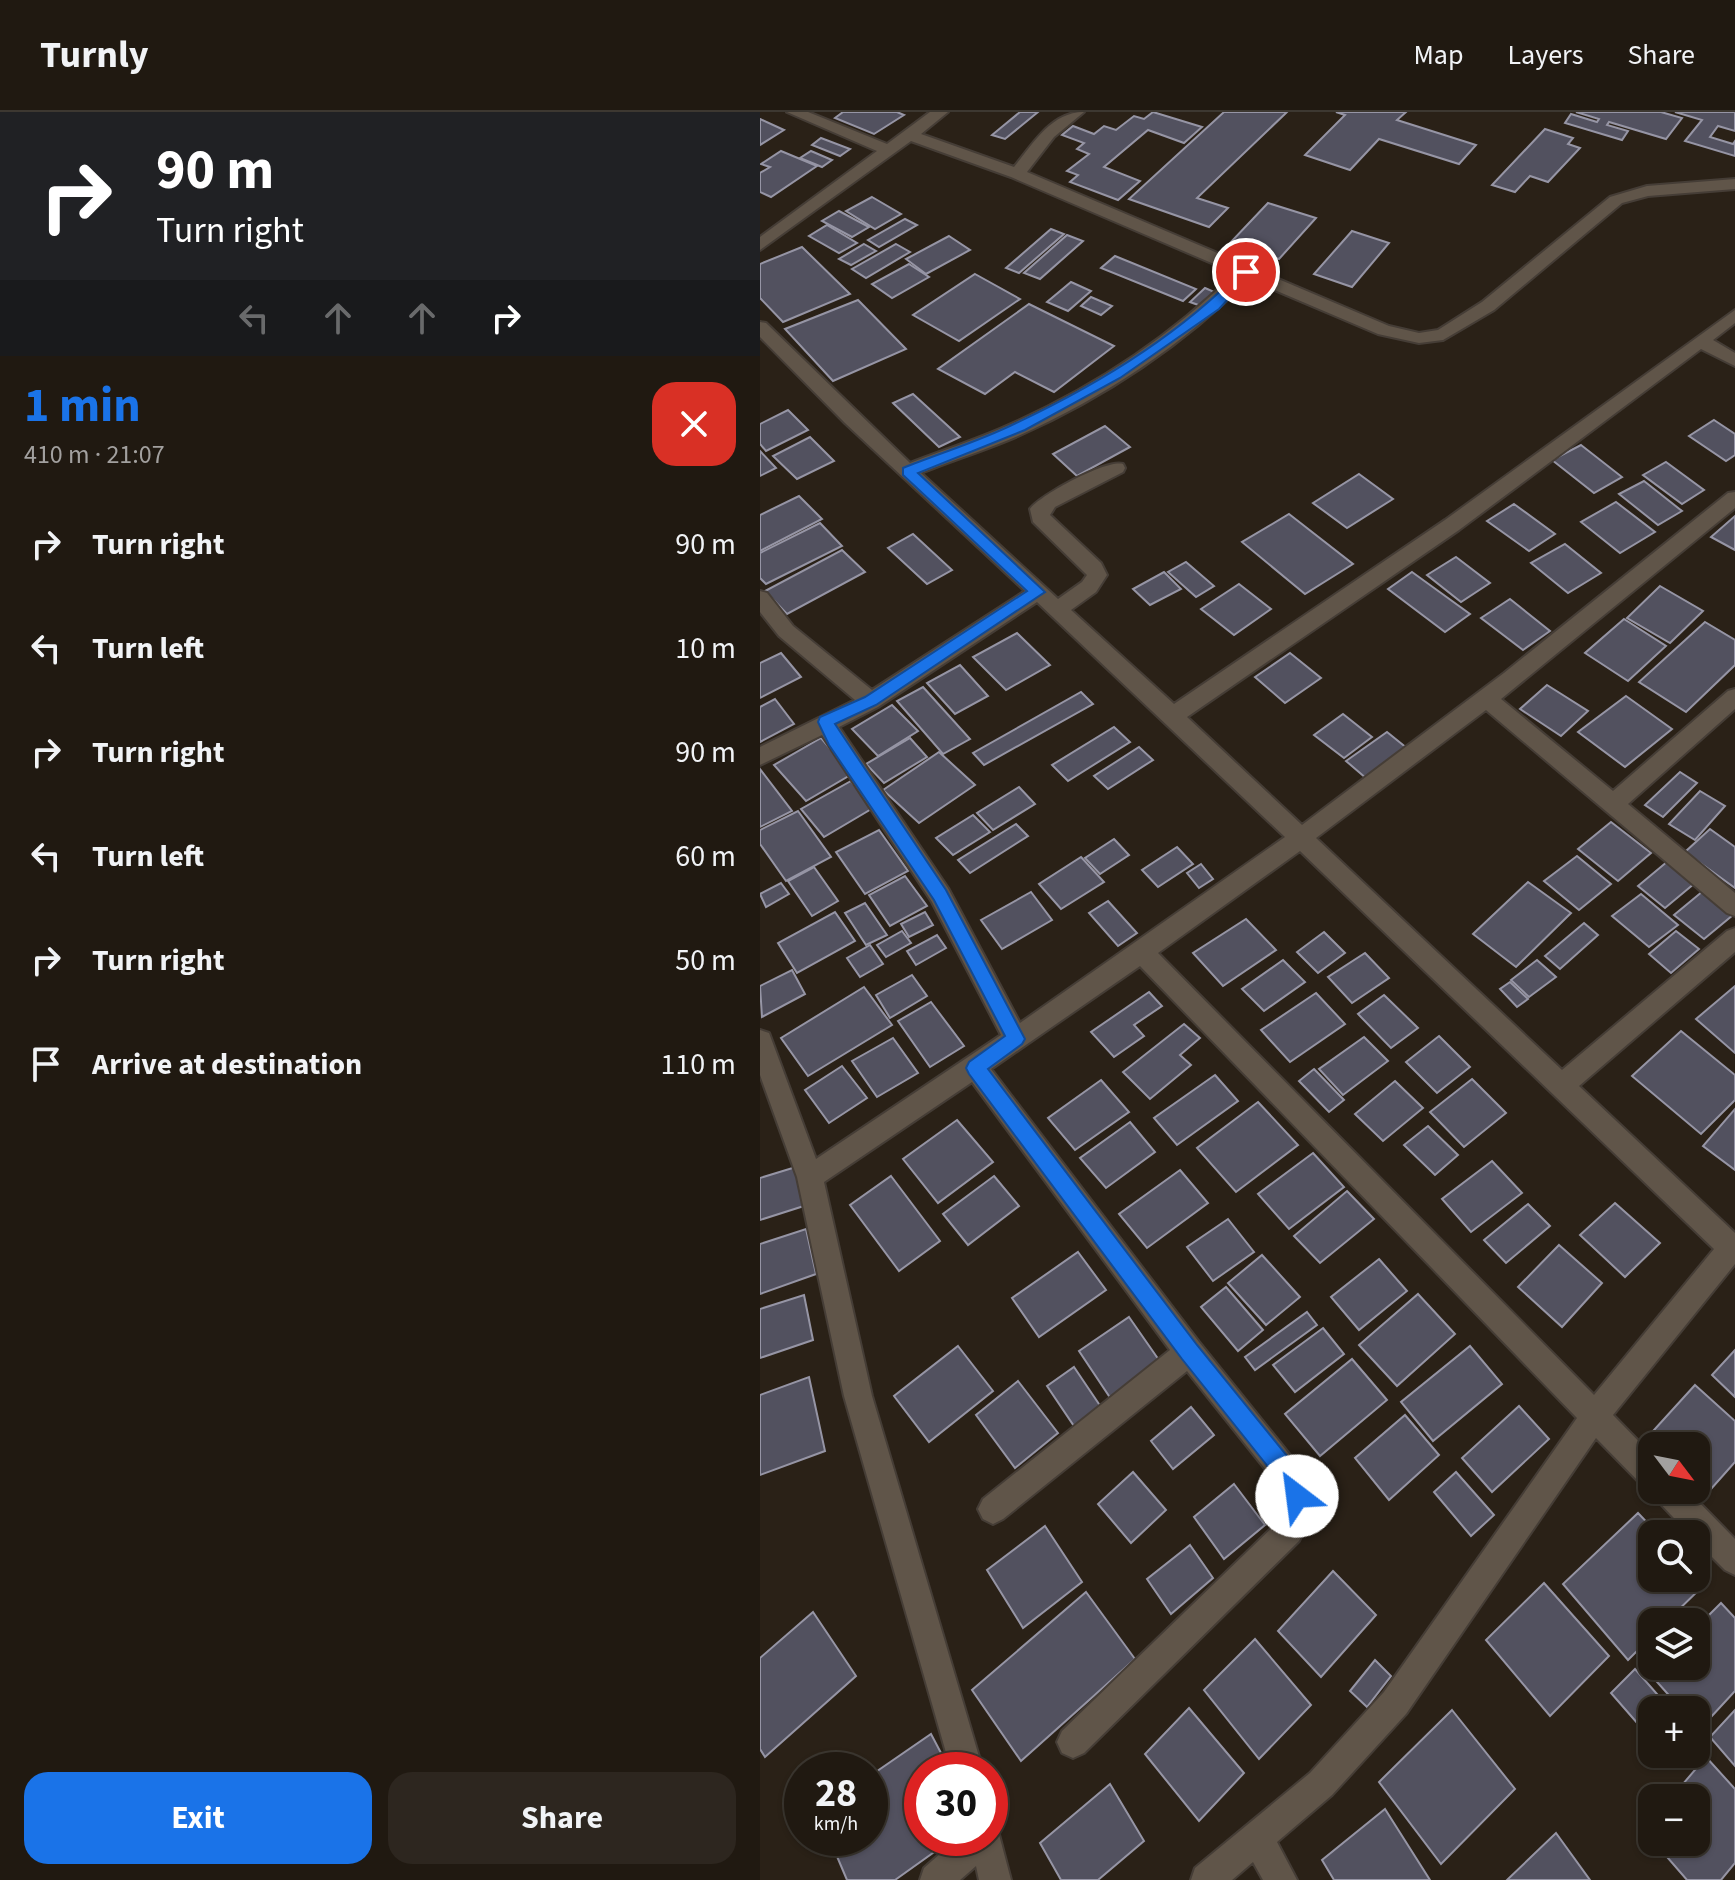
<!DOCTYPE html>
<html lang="en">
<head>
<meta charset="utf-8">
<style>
  :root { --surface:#201911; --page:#2d261f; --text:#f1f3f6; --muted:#a2a09f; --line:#3d3831; --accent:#1a73e8 }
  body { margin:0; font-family:"Source Sans 3",sans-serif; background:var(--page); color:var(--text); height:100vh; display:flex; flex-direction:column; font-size:30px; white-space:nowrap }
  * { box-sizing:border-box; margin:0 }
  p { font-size:26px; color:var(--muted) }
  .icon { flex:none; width:44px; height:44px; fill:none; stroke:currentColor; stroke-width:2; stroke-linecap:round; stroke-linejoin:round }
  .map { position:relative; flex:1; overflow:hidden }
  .side { display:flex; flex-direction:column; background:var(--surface); width:760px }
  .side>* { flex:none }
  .banner { background:#202124; color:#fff; overflow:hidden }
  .needle { width:52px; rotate:122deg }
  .buttons { position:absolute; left:878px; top:1320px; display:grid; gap:16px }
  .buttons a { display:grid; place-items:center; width:72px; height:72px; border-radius:16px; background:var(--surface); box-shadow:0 2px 6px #0004,0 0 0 2px var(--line); font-size:40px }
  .speed { position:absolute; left:24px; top:1640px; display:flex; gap:16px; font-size:40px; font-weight:700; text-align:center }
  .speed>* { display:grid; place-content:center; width:104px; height:104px; border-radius:50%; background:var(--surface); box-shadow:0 2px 6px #0004,0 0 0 2px var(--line); line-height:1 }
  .speed small { font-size:20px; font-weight:400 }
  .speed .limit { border:12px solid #d22; background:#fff; color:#111 }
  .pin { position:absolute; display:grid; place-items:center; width:68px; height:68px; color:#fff; margin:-34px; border:4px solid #fff; border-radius:50%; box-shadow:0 2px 8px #0007 }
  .me { position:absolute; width:88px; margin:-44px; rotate:330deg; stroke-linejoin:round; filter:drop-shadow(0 0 6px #0008) }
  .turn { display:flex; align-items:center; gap:28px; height:168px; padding:0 24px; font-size:36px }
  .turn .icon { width:104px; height:104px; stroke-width:2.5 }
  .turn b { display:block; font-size:56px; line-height:68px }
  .lanes { display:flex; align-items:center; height:76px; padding:0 24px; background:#0003; justify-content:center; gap:40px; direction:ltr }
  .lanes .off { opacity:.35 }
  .round { display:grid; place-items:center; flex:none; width:84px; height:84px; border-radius:24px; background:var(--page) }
  .summary { display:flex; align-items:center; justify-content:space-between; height:136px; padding:0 24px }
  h1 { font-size:48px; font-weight:700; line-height:60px; color:var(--accent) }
  .primary-button { display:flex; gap:16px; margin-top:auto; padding:16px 24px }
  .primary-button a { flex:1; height:92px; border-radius:24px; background:var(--accent); color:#fff; font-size:32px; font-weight:700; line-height:92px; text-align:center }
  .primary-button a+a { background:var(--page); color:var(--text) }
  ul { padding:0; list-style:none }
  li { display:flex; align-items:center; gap:24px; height:104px; padding:0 24px }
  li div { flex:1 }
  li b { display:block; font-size:30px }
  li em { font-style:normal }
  header { display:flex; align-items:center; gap:48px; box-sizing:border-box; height:112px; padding:0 40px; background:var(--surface); border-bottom:2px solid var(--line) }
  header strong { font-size:38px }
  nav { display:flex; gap:44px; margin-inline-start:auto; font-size:28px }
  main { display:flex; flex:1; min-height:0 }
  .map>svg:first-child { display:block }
  .building { fill:#52515f; stroke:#9695a5; stroke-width:2 }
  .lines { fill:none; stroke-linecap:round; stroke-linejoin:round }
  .minor-casing { stroke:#453d36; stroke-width:4 }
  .minor { fill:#605549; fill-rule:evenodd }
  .route { fill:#1a73e8; stroke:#114b97; stroke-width:2 }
</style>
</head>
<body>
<header>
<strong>Turnly</strong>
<nav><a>Map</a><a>Layers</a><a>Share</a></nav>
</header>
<main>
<section class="side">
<div class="banner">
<div class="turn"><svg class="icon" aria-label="right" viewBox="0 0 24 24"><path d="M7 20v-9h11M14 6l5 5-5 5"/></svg><div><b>90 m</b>Turn right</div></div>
<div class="lanes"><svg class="icon off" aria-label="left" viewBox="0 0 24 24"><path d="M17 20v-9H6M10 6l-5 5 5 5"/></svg><svg class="icon off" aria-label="ahead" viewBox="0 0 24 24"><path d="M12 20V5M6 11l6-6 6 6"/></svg><svg class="icon off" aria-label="ahead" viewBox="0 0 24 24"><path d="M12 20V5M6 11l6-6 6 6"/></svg><svg class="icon" aria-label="right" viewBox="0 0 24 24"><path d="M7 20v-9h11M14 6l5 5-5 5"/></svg></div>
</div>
<div class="summary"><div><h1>1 min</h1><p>410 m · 21:07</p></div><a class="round" style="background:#d93025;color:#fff"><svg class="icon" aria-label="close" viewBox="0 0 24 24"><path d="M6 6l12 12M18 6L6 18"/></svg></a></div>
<ul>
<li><svg class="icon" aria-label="right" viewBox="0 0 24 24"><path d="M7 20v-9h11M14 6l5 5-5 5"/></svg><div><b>Turn right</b></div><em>90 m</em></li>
<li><svg class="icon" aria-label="left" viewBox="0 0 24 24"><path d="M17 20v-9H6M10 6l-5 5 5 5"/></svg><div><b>Turn left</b></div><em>10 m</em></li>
<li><svg class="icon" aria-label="right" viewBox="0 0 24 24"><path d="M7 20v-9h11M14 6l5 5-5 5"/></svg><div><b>Turn right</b></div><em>90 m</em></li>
<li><svg class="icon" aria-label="left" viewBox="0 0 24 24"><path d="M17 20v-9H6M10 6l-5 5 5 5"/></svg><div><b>Turn left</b></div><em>60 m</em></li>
<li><svg class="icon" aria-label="right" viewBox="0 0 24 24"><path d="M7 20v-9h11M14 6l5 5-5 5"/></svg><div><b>Turn right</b></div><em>50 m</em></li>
<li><svg class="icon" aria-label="arrive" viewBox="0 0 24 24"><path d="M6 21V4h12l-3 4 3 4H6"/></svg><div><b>Arrive at destination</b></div><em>110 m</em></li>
</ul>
<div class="primary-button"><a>Exit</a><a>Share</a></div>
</section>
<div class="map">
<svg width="975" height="1768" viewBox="0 0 975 1768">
  <rect width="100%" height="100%" fill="#2a2117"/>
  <g class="building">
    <polygon points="83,0 137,0 144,3 114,22 75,6"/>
    <polygon points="260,0 278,0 245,27 232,23"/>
    <polygon points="393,0 442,15 424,31 388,18 344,55 380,69 358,88 310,70 318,63 307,59 329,42 317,37 324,31 302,23 313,14 334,22 344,14 356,18 374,4 384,7"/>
    <polygon points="464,0 527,0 437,86 468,96 449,115 369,87"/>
    <polygon points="576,0 646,0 637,8 716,33 699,52 619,27 590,58 545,43 585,3"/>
    <polygon points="816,0 901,0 922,6 906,27 849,10 847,13 868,19 862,28 805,11 811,2 837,10 839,7"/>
    <polygon points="915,0 975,0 975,19 958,14 950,25 973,32 975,29 975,44 925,29 942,8"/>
    <polygon points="0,7 24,18 0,33"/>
    <polygon points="785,17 813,26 808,32 820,36 788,70 770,64 755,80 732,73"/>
    <polygon points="61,26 90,37 80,44 52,33"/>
    <polygon points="21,39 57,54 11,85 0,80 0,61 10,55 1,52"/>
    <polygon points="51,39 72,48 62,55 40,46"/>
    <polygon points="112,85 141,102 115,117 86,99"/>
    <polygon points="508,91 556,106 519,147 470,131"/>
    <polygon points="79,99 109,115 92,125 62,109"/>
    <polygon points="145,107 157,113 119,135 108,128"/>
    <polygon points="67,113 97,131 79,141 49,124"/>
    <polygon points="291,117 304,122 259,161 246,156"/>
    <polygon points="592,119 629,131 592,175 554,162"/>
    <polygon points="307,123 323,129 280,167 264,161"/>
    <polygon points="189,124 210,138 166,162 146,147"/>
    <polygon points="104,132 116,139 91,153 79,147"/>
    <polygon points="136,132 150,140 106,166 92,157"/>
    <polygon points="42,135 90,182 23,210 0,186 0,152"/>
    <polygon points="355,144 436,177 423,189 341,156"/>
    <polygon points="149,152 169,165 132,186 112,172"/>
    <polygon points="215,162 260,187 199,229 153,203"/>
    <polygon points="311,170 331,179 308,199 287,190"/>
    <polygon points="445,176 459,182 444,195 430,190"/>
    <polygon points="331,185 352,194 341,203 321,194"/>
    <polygon points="98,188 146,237 73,269 25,217"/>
    <polygon points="269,192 354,234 294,280 255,260 225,282 178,257"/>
    <polygon points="153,282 200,325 179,335 133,291"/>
    <polygon points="28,298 48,318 6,339 0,332 0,312"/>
    <polygon points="954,308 975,322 975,343 966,349 929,324"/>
    <polygon points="345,314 370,335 317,364 293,342"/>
    <polygon points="50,325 74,349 37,367 13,344"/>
    <polygon points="821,333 862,365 834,381 792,348"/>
    <polygon points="0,339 16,356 0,364"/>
    <polygon points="906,350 944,378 922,392 883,363"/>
    <polygon points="599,362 633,387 587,416 553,391"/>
    <polygon points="884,369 922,399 898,413 859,382"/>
    <polygon points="39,384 62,407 0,439 0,403"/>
    <polygon points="856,390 895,420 860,441 821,410"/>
    <polygon points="754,392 795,422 769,439 727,409"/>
    <polygon points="529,402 593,452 545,482 482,430"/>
    <polygon points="975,404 975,438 951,425"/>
    <polygon points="60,411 82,434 6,472 0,466 0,441"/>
    <polygon points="153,422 192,458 167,472 128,436"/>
    <polygon points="805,432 841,461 808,481 771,451"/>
    <polygon points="82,438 105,460 27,502 5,479"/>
    <polygon points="696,445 730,471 701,490 667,463"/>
    <polygon points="426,450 454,474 436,485 408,460"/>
    <polygon points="404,460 421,477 390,493 373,477"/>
    <polygon points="652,460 710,502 685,520 628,477"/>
    <polygon points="479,472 511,497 474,523 441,497"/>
    <polygon points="900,474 943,499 910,531 867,506"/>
    <polygon points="750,487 790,519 763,538 721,506"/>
    <polygon points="864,507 906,534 868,569 825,541"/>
    <polygon points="945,510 975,528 975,553 926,600 879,570"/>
    <polygon points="257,521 290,553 246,578 213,545"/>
    <polygon points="21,541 41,565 0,586 0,551"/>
    <polygon points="530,541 561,566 525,591 495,565"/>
    <polygon points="200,553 228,584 195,602 167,571"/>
    <polygon points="787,573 828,599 801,624 760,597"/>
    <polygon points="163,575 210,627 183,642 137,589"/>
    <polygon points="321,580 333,592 224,653 213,641"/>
    <polygon points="866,584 912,617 865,655 818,620"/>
    <polygon points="15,587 34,612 0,630 0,595"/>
    <polygon points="132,593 158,619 118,644 92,617"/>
    <polygon points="583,602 612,625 584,646 554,623"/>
    <polygon points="354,615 370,630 308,669 292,653"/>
    <polygon points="627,620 648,637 607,667 586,649"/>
    <polygon points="61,626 92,662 46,689 14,653"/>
    <polygon points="150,626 167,645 124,671 106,652"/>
    <polygon points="379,635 393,648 348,677 334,664"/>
    <polygon points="179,640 215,673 159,711 123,678"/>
    <polygon points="0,657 32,699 0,715"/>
    <polygon points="920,660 937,671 903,705 885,693"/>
    <polygon points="91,669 113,696 64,725 41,697"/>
    <polygon points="259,675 275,692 233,718 217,701"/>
    <polygon points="940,679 965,694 935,728 909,712"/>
    <polygon points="38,699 71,745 26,769 0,732 0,718"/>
    <polygon points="213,703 230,720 193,743 176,726"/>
    <polygon points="851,710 891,741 858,769 818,737"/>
    <polygon points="256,712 268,724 210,761 198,748"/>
    <polygon points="950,717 975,735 975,776 925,740"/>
    <polygon points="119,718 148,759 105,782 76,740"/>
    <polygon points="354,727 369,743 340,762 325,746"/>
    <polygon points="417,735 433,752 398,775 382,758"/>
    <polygon points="817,744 851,772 819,798 784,769"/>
    <polygon points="321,745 344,770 301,797 279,772"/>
    <polygon points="908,749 935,771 905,796 878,774"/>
    <polygon points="441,752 453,767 439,776 427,761"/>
    <polygon points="54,755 78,789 52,804 28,769"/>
    <polygon points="145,764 167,794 130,814 109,783"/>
    <polygon points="768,770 811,801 756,855 713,822"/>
    <polygon points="21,771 29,782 6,795 0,782"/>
    <polygon points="943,779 973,803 944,827 914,803"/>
    <polygon points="271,780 292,808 242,837 221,808"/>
    <polygon points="881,782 918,813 889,835 852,804"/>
    <polygon points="348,789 377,821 358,834 329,801"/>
    <polygon points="105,791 127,823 106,833 85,801"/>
    <polygon points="75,800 95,829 37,861 18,831"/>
    <polygon points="165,800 173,813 149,825 141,812"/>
    <polygon points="486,807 516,838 463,874 433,841"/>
    <polygon points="824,811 838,823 800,857 785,844"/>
    <polygon points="142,819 151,831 126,845 117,833"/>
    <polygon points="916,819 939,837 911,861 889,842"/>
    <polygon points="564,820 585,841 558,861 537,840"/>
    <polygon points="177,823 186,836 156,853 147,839"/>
    <polygon points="110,833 123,852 100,865 87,846"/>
    <polygon points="605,841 629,866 592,891 568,865"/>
    <polygon points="523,848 545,870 504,899 482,877"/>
    <polygon points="777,848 796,865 769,885 751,868"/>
    <polygon points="32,858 45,882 2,905 0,874"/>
    <polygon points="152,863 167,884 130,906 116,883"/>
    <polygon points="750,870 768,887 757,895 740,877"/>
    <polygon points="975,874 975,941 936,907"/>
    <polygon points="104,875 132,913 48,964 21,926"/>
    <polygon points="389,880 402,894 374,913 384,924 354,945 331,920"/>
    <polygon points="556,881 585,912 530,950 501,918"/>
    <polygon points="624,883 658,916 631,936 598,902"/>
    <polygon points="171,890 204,934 170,955 138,909"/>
    <polygon points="424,912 440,926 420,943 431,953 390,987 363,960"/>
    <polygon points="921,919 975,963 975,988 941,1022 872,964"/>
    <polygon points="679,924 710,955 677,981 646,950"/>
    <polygon points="604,925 628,949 583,983 559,957"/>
    <polygon points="133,926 158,961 117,985 92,949"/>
    <polygon points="82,954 107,986 69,1011 45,978"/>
    <polygon points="554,957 584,988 569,1000 539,969"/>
    <polygon points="455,963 478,989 417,1033 394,1006"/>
    <polygon points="712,967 746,1001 704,1035 670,1000"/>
    <polygon points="341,968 369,1000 315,1038 288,1006"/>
    <polygon points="635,969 663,996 623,1029 595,1002"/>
    <polygon points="498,990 538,1033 476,1080 437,1036"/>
    <polygon points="975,997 975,1058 943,1034"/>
    <polygon points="197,1008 233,1050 178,1091 143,1047"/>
    <polygon points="370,1010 395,1040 346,1076 320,1046"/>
    <polygon points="668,1014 698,1043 675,1063 644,1033"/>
    <polygon points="553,1041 584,1075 529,1117 498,1082"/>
    <polygon points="732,1049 762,1081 711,1120 682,1087"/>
    <polygon points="39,1054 47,1093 0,1108 0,1066"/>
    <polygon points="420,1058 448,1091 387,1136 359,1102"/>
    <polygon points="131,1064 180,1129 139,1159 90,1093"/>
    <polygon points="234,1064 259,1094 208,1133 183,1102"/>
    <polygon points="587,1079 614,1107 560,1151 534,1124"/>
    <polygon points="855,1091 900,1131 865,1165 820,1123"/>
    <polygon points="768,1092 790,1114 746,1151 724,1128"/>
    <polygon points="468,1107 494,1140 453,1169 427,1135"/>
    <polygon points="46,1117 56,1162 0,1182 0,1132"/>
    <polygon points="799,1133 842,1171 802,1215 758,1175"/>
    <polygon points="318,1140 346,1178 279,1225 252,1186"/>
    <polygon points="502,1143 540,1185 506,1213 468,1171"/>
    <polygon points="619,1147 647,1179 599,1218 571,1185"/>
    <polygon points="466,1175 503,1218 478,1239 441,1195"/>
    <polygon points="658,1182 695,1222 637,1274 599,1233"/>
    <polygon points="44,1183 53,1228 0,1246 0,1197"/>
    <polygon points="547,1200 557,1213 495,1258 485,1245"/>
    <polygon points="369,1205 401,1251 351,1287 319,1239"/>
    <polygon points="563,1216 584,1242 535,1280 513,1253"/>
    <polygon points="198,1234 233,1279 169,1330 134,1284"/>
    <polygon points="710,1234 742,1272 673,1329 641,1290"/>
    <polygon points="975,1238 975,1285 952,1263"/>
    <polygon points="592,1247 627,1288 560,1344 525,1302"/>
    <polygon points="314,1255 345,1301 318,1320 287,1274"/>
    <polygon points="49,1265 65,1339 0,1363 0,1283"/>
    <polygon points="258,1269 298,1321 255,1356 216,1303"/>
    <polygon points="935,1273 975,1309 975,1350 943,1386 935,1378 936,1334 892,1334 892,1337 884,1329"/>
    <polygon points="759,1294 789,1327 732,1380 702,1346"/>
    <polygon points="431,1295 454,1323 413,1357 391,1329"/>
    <polygon points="645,1303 679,1343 629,1388 595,1346"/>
    <polygon points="373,1360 406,1398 371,1431 338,1392"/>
    <polygon points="696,1360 734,1403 711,1424 674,1380"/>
    <polygon points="474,1372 505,1413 464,1447 434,1405"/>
    <polygon points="878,1401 898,1422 892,1422 892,1466 936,1465 944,1473 906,1510 892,1510 892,1524 868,1548 803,1472"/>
    <polygon points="285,1414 322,1470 263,1516 227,1458"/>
    <polygon points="430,1433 453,1466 411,1502 387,1467"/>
    <polygon points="573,1459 616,1503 561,1565 518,1519"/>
    <polygon points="784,1471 849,1544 790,1604 726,1528"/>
    <polygon points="326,1480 375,1547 261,1649 212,1578"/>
    <polygon points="961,1491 975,1506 975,1579 939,1618 936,1598 922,1598 890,1562 898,1554 936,1554 936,1516"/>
    <polygon points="53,1500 96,1564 5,1645 0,1637 0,1546"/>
    <polygon points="495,1527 551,1593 499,1647 444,1578"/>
    <polygon points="615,1548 631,1564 607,1595 590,1579"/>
    <polygon points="875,1557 911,1598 892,1598 892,1628 851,1581"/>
    <polygon points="429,1596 484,1661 439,1709 385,1642"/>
    <polygon points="692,1598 755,1677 681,1752 619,1670"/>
    <polygon points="975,1598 975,1654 950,1625"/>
    <polygon points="171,1622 190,1658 162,1658 162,1726 191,1728 135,1768 87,1768 73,1735 85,1726 110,1726 110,1664"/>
    <polygon points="946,1645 975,1677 975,1751 961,1768 927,1768 894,1730 936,1730 936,1686 911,1686"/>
    <polygon points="350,1672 384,1729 338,1768 301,1768 280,1731"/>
    <polygon points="625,1697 670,1768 574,1768 562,1748"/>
    <polygon points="796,1721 830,1768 747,1768"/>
  </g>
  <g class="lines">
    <g class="minor-casing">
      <g id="minor">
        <path d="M27,0H48L127,32L170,0H188L161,22L254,55C273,32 291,0 324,0L294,25L267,60L629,214L659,221L678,218L722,190L850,85L887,74L975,67V77L888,84L862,91L734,198L683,228L659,231L618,222L489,167C423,233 343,286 258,324C226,338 193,348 161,361L298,487L322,470L327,463L273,410L270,397C280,383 347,347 363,352L365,356L363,360L295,395L290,403L341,451L347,463L336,480L311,498L414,592L685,408L975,198V211L953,228L975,241V254L941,237L699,418L427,605L542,713L744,561L968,381L975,380V396L741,587L853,679L968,579L975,577V597L868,692L975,781V804L967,801L726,598L556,726L802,958L967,819L975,816V840L819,974L975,1121V1152L853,1303L892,1343V1377L882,1373L836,1326L646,1602L572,1683L517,1730L537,1768H503L493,1750L472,1768H431L435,1756L550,1661L624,1580L817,1306L380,854L231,957L439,1230L534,1348L551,1384V1404L539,1429L324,1641L313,1646L302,1641L297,1630L302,1619L519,1409L522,1386L514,1368L427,1259L243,1407L233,1412L223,1407L218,1397L223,1387L410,1238L212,970L64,1070L112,1284L223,1658H191L84,1284L37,1065L0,963V918L9,921L12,929L56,1047L241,923L172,790L62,623L0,653V635L95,588L19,524L0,500V479L7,481L33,514L112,578L265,479L85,311L0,225V210L6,211L150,351C181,339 212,329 242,316C328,279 409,226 475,161L251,65L151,29L0,138V125L117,39ZM277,490L525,725L260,911L188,776L79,615L118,595ZM540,739L954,1137L834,1283L398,841Z"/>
        <polygon points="893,1378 927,1378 975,1427 975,1463 965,1458 936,1429 936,1422 929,1422 897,1388"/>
        <polygon points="230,1711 237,1715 251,1768 219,1768 216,1754 200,1768 160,1768 164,1756 198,1726 230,1726"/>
      </g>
    </g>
    <use href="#minor" class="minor"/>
  </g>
  <path class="route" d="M482,158L493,160L459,197L360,266L265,318L158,361L285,480L116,593L75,612L186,778L265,927L262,932L228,957L437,1233L532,1350L548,1384L545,1391L537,1395L529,1391L517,1366L422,1247L209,962L206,956L209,950L245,924L174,788L69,633L58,610L60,605L105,585L267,479L143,363V356C180,341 220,329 256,311C337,273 420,222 482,158Z"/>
</svg>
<div class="buttons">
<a><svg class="needle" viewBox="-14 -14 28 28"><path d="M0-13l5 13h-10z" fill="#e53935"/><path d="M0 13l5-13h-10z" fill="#a2a09f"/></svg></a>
<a><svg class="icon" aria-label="search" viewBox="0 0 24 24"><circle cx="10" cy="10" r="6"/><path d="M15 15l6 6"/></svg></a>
<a><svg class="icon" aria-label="layers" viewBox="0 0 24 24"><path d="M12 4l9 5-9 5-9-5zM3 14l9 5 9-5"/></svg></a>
<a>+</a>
<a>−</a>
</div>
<div class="speed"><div>28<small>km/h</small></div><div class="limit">30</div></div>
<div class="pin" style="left:486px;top:160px;background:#d93025"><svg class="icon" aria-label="arrive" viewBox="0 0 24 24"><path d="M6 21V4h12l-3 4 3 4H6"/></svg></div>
<svg class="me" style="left:537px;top:1384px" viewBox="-20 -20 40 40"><circle r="19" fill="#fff"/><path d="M0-13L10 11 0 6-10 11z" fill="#1a73e8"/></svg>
</div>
</main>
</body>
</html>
